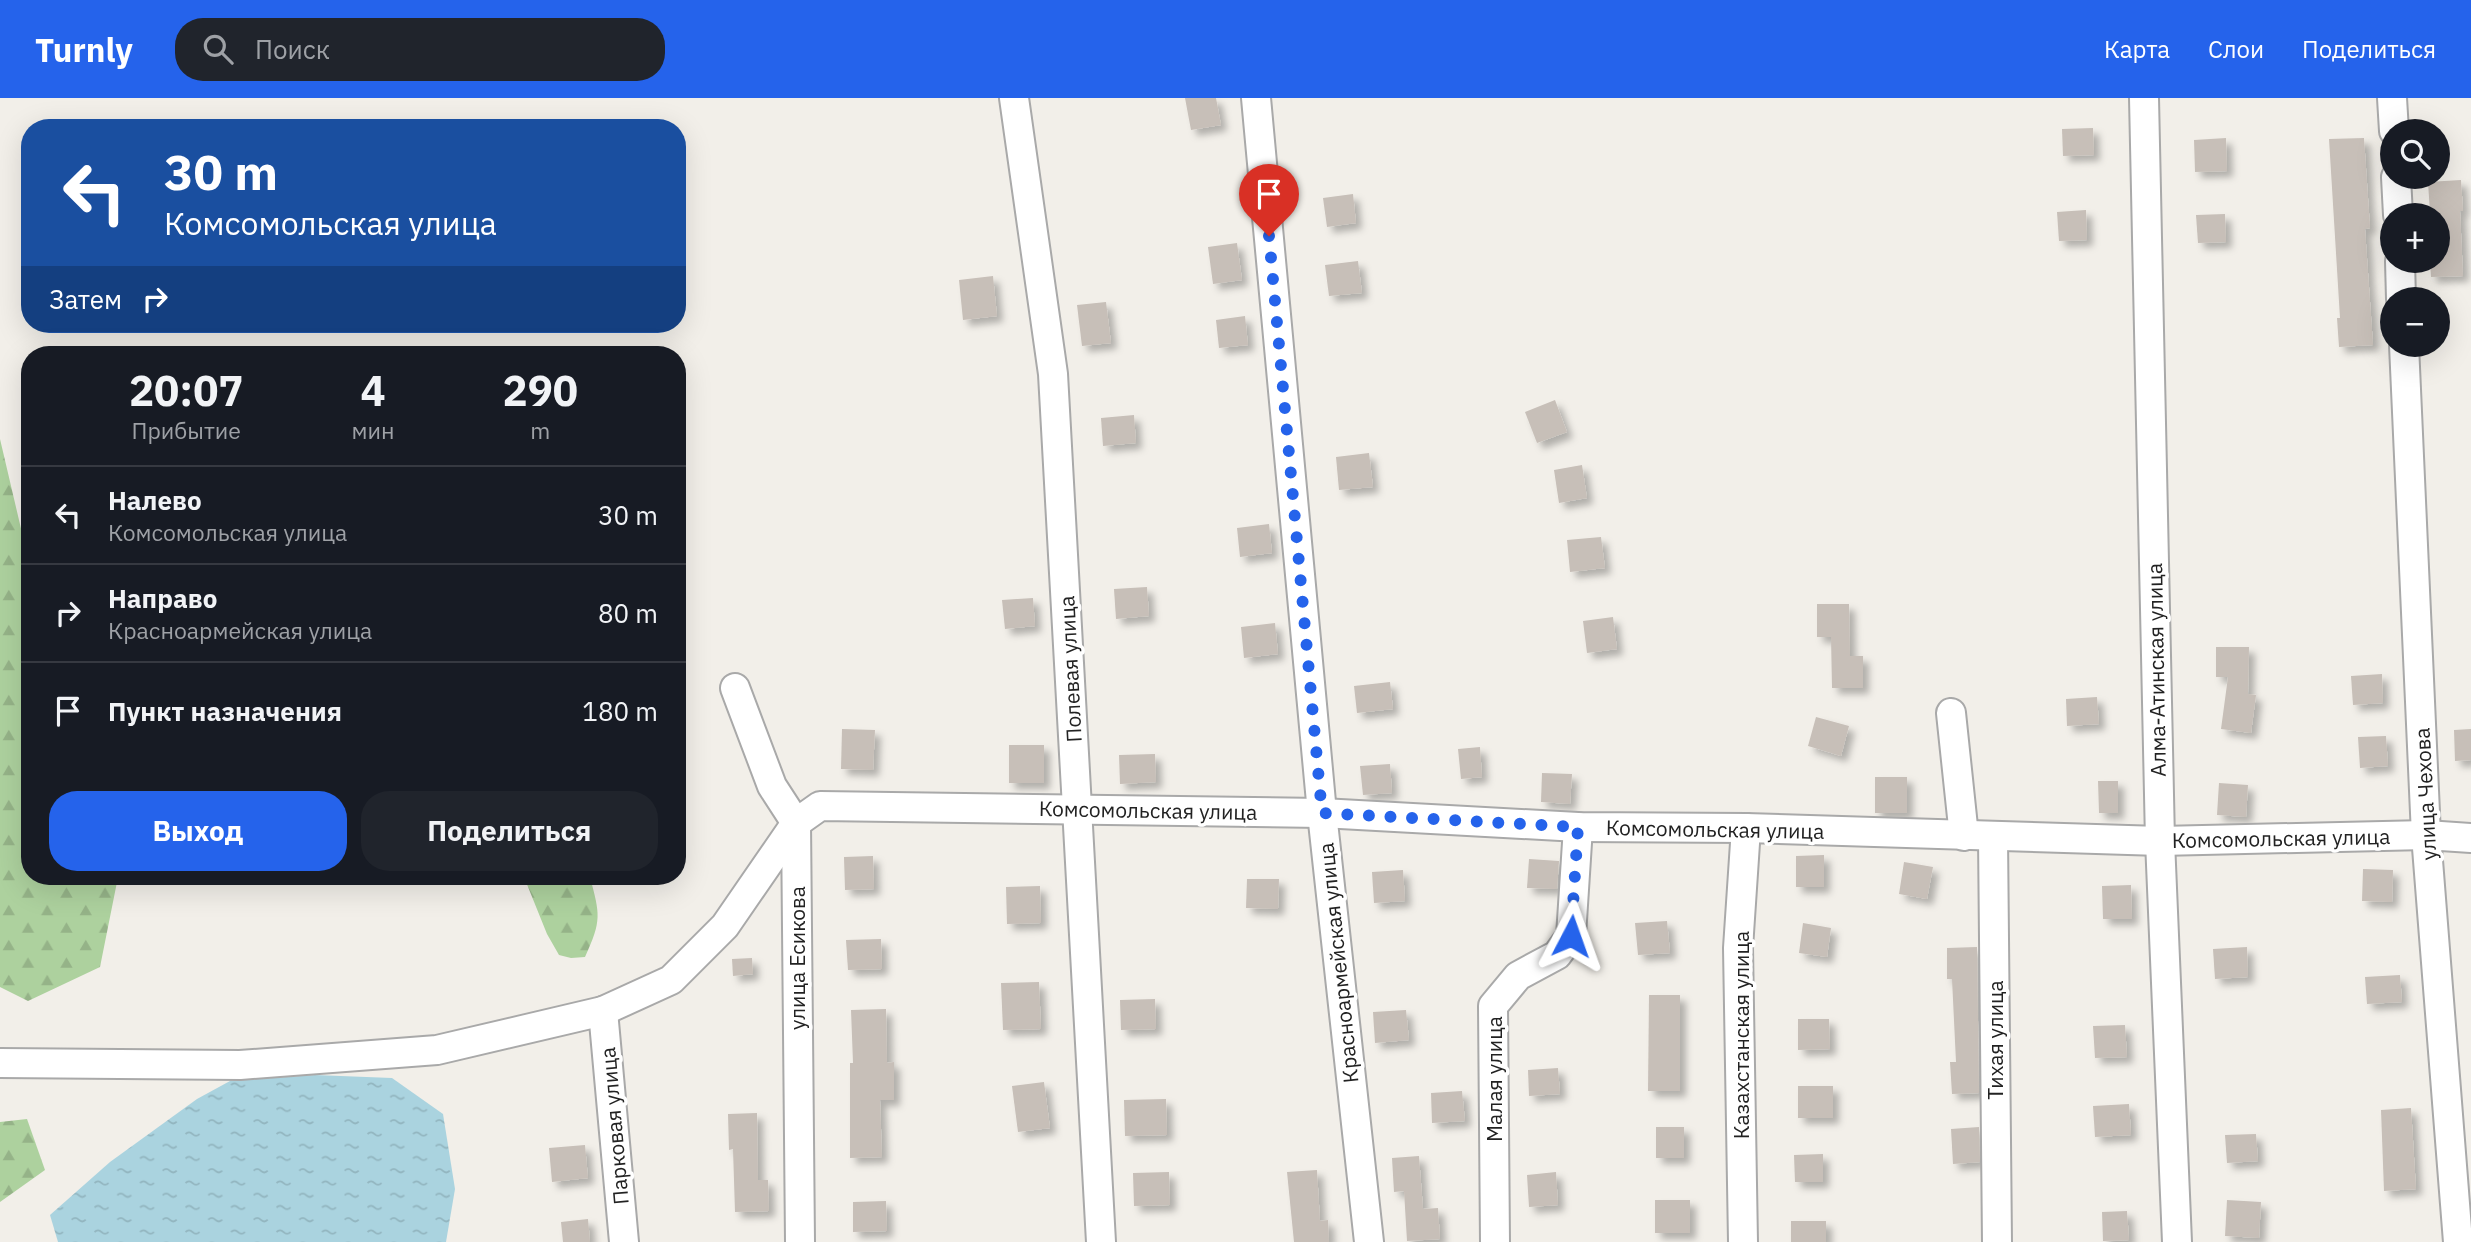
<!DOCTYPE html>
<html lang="ru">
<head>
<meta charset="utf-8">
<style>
  :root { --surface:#171b24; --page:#20242c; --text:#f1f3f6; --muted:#9ea1a6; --line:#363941; --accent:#2563eb }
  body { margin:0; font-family:"IBM Plex Sans",sans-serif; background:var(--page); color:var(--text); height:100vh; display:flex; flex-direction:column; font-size:26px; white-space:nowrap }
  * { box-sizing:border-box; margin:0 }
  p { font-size:23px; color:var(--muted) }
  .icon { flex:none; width:38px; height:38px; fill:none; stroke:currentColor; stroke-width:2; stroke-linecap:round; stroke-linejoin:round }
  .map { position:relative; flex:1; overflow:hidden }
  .sheet { position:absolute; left:21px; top:248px; width:665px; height:539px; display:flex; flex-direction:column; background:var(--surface); border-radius:28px; box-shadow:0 7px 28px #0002 }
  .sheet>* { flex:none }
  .hud { position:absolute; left:21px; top:21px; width:665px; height:214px; border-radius:28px; box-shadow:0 7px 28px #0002; background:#1a4fa0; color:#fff; overflow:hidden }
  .controls { position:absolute; left:2380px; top:21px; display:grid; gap:14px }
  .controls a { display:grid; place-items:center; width:70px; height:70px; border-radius:50%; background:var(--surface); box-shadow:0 7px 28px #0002; font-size:35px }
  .pin { position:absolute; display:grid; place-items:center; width:60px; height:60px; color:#fff; margin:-72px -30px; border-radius:50% 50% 50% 0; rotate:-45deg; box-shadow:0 0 7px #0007 }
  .pin .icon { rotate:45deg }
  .me { position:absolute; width:77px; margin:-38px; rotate:4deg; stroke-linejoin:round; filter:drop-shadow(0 0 5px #0008) }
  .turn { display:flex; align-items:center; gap:24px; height:147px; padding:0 28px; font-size:32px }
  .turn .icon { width:91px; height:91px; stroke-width:2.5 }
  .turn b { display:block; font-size:49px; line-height:60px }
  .then { display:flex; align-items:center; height:66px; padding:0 28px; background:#0003; gap:14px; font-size:26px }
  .eta { display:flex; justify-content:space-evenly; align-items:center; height:119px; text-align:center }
  .eta b { font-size:42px; font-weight:700; line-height:49px }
  .primary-button { display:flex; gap:14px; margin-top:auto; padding:14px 28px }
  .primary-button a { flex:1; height:80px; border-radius:28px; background:var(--accent); color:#fff; font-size:28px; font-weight:700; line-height:80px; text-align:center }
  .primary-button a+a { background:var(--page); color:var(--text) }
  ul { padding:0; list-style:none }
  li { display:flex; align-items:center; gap:21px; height:98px; padding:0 28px; border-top:2px solid var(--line) }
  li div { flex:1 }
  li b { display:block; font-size:26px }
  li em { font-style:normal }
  header { display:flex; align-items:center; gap:42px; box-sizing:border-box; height:98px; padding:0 35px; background:var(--accent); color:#fff }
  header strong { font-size:33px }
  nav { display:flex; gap:38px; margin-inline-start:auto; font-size:24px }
  .search { width:490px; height:63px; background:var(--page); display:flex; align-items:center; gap:18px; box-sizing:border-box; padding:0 24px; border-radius:28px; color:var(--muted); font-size:26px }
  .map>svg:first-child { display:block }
  .forest { fill:url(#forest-firs) }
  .water { fill:url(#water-ripples) }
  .building { fill:#c7bfb8; filter:url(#shadow) }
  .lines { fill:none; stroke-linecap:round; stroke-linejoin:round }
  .minor-casing { stroke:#a9a9a9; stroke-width:32 }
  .minor { stroke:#fff; stroke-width:28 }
  .route { stroke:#2563eb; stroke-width:12; stroke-dasharray:0 21.6 }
  .labels { text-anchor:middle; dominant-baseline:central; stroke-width:7; stroke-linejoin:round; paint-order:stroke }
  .street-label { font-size:21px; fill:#222; stroke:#fff }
</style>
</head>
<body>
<header>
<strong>Turnly</strong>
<div class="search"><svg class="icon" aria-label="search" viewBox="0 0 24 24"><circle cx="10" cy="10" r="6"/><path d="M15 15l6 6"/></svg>Поиск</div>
<nav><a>Карта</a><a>Слои</a><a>Поделиться</a></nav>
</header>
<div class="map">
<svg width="2471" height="1144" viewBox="0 0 2471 1144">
  <defs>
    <pattern id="forest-firs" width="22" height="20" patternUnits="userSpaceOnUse" patternTransform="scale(1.75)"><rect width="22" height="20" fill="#add19e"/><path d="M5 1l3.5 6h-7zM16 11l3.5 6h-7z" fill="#95b388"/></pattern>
    <pattern id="water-ripples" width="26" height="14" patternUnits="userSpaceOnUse" patternTransform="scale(1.75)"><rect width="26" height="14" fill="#aad3df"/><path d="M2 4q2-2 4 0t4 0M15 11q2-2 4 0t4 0" fill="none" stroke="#92b5bf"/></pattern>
    <filter id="shadow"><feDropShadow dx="6" dy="6" stdDeviation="3.5" flood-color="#0004"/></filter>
  </defs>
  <rect width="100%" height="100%" fill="#f2efe9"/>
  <g class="forest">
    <polygon points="0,341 30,469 30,779 118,779 100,869 28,903 0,889"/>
    <path d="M524,779H590C600,817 602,822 585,859L571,860L559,857L547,836Z"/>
    <polygon points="27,1021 45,1072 0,1104 0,1024"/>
  </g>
  <polygon class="water" points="315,977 392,980 443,1016 455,1091 446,1144 58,1144 50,1117 110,1064 197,1001 230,983"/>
  <g class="building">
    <polygon points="1185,0 1216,0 1221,27 1191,32"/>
    <polygon points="2093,30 2094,57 2063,58 2062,31"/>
    <polygon points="2226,40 2227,73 2195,74 2194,42"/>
    <polygon points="2364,40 2370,130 2365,131 2373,247 2339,249 2337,220 2340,220 2329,41"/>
    <polygon points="2461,82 2463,113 2460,113 2463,178 2431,179 2430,163 2438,163 2438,115 2430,115 2428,84"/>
    <polygon points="1353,96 1356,125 1327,129 1323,100"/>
    <polygon points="2086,112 2087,142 2059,143 2057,114"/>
    <polygon points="2225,116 2226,144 2198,145 2196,117"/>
    <polygon points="1237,145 1242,182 1213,186 1208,149"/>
    <polygon points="1358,163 1362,195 1329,198 1325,167"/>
    <polygon points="993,178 997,218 963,222 959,182"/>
    <polygon points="1106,204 1111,245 1082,248 1077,207"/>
    <polygon points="1245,218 1248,247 1219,250 1216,222"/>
    <polygon points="1555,302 1567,334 1537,345 1525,314"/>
    <polygon points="1134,317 1136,345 1103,348 1101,320"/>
    <polygon points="1369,355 1373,389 1339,392 1336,359"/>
    <polygon points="1582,367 1587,400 1559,405 1554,372"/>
    <polygon points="1269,426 1272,455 1240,459 1237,430"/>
    <polygon points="1601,439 1605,470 1570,474 1567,442"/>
    <polygon points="1147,489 1149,518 1116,521 1114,491"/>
    <polygon points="1033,500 1035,528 1005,531 1002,502"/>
    <polygon points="1817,506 1849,506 1850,558 1863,558 1863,590 1832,590 1831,539 1817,539"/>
    <polygon points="1613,519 1617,551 1587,555 1583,523"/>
    <polygon points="1275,525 1278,556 1244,560 1241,529"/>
    <polygon points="2216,549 2249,549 2248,596 2256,597 2251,635 2221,631 2228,579 2216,579"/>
    <polygon points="2382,576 2383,605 2353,607 2351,578"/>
    <polygon points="1390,584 1393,611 1357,615 1354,588"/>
    <polygon points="2097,599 2099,626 2067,628 2066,601"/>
    <polygon points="1816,619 1849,628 1841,658 1808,648"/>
    <polygon points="842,631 875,632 873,672 841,671"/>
    <polygon points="2471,631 2471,662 2455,663 2454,632"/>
    <polygon points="2386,638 2388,668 2360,670 2358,639"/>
    <rect x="1009" y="647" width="35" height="38"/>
    <polygon points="1480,649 1482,679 1461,681 1458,651"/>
    <polygon points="1155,656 1156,684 1120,686 1119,657"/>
    <polygon points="1390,666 1392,695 1363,697 1360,668"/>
    <polygon points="1542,675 1572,676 1570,706 1541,704"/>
    <rect x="1875" y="679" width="32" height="36"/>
    <polygon points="2098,683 2118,683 2118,715 2099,715"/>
    <polygon points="2219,685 2248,687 2246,719 2217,717"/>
    <polygon points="1824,757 1824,789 1796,789 1796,758"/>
    <polygon points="873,758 874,791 845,792 844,759"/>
    <polygon points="1529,761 1559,763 1557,791 1527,790"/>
    <polygon points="1904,764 1933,769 1927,801 1899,796"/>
    <polygon points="2363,771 2393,772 2392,804 2362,803"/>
    <polygon points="1403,772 1405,803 1374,805 1372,774"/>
    <polygon points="1247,781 1279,781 1278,811 1246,810"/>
    <polygon points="2131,787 2132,821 2103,821 2102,788"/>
    <polygon points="1040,788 1041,825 1007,826 1006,789"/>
    <polygon points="1667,823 1670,855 1638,857 1635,825"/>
    <polygon points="1803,825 1831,830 1827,859 1799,855"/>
    <polygon points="881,841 882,871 848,872 846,842"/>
    <polygon points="1977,849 1979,995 1952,996 1950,964 1956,964 1952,881 1947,881 1947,850"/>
    <polygon points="2247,849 2248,879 2215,881 2213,851"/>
    <polygon points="752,860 753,876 733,878 732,861"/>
    <polygon points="2400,877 2402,904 2367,906 2365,879"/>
    <polygon points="1039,884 1041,931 1003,932 1001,885"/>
    <polygon points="1649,897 1680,897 1680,993 1648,993"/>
    <polygon points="1155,901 1156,931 1121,932 1120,902"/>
    <polygon points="886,911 887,965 894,964 894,1002 880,1002 882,1059 850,1060 850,965 853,965 851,912"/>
    <polygon points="1406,912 1409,942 1375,945 1373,914"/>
    <polygon points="1798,921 1829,921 1830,951 1798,952"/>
    <polygon points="2125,927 2127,959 2095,960 2093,928"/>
    <polygon points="1558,970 1560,996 1529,998 1528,972"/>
    <polygon points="1044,984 1050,1030 1018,1034 1012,988"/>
    <rect x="1798" y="988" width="35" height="32"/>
    <polygon points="1462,993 1465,1023 1432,1025 1431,995"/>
    <polygon points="1166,1001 1167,1037 1125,1038 1124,1002"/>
    <polygon points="2129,1006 2131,1037 2095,1039 2093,1008"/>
    <polygon points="2411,1010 2416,1091 2384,1093 2381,1012"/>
    <polygon points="757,1015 758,1082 768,1082 769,1113 735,1114 733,1051 729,1052 728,1016"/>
    <rect x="1656" y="1029" width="28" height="31"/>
    <polygon points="1979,1029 1980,1064 1953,1066 1951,1031"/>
    <polygon points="2256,1036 2258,1063 2227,1065 2225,1037"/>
    <polygon points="585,1047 588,1080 552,1084 549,1050"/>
    <polygon points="1823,1056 1823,1084 1795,1084 1794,1057"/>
    <polygon points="1419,1058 1423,1111 1438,1110 1440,1141 1407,1143 1404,1093 1394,1094 1392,1060"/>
    <polygon points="1317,1072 1320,1123 1328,1122 1329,1144 1294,1144 1287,1074"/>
    <polygon points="1169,1074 1170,1107 1134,1108 1133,1075"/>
    <polygon points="1556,1074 1558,1107 1529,1109 1527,1077"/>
    <rect x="1655" y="1102" width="35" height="33"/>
    <polygon points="2227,1102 2261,1104 2259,1140 2225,1138"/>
    <polygon points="886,1103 887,1133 853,1134 853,1104"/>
    <polygon points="2127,1113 2129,1142 2103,1143 2102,1114"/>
    <polygon points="588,1121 590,1144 563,1144 561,1124"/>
    <rect x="1791" y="1123" width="35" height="21"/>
  </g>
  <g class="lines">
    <g class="minor-casing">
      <g id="minor">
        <polyline points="1014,0 1053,276 1101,1144"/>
        <polyline points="1256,0 1322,715 1369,1144"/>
        <polyline points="2144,0 2160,743 2177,1144"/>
        <polyline points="2392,0 2394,33"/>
        <polyline points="2396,79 2398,117"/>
        <polyline points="2400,163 2401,201"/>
        <polyline points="2404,247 2426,737 2458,1144"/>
        <polyline points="735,590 772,688 796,725 800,1144"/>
        <polyline points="1951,615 1964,738"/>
        <polyline points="1993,739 1997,1144"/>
        <polyline points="603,913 624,1144"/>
        <polyline points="0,965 240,967 437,952 603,913 671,882 725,828 796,725 820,708 1322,715 1578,729 1746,730 2160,743 2426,737 2471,740"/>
        <polyline points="1495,1144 1493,908 1518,878 1557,857 1571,838 1578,729"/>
        <polyline points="1743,1144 1738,850 1746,730"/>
      </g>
    </g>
    <use href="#minor" class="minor"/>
  </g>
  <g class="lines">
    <polyline class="route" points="1269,138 1322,715 1578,729 1571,838"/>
  </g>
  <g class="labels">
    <g class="street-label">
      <text transform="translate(1070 571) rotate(-93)">Полевая улица</text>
      <text transform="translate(2156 572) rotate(-91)">Алма-Атинская улица</text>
      <text transform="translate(2425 696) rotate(-93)">улица Чехова</text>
      <text transform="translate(1148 712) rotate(1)">Комсомольская улица</text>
      <text transform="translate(1715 731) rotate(1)">Комсомольская улица</text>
      <text transform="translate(2281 740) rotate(-1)">Комсомольская улица</text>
      <text transform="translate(797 860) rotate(-90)">улица Есикова</text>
      <text transform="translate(1338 865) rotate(-96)">Красноармейская улица</text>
      <text transform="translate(1741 937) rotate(-90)">Казахстанская улица</text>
      <text transform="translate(1995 942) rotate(-90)">Тихая улица</text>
      <text transform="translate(1494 981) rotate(-90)">Малая улица</text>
      <text transform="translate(614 1028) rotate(-95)">Парковая улица</text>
    </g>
  </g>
</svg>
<div class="controls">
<a><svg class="icon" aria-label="search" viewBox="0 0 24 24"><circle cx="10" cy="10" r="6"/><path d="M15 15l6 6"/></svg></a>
<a>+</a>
<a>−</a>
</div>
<div class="pin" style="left:1269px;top:138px;background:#d93025"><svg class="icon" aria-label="arrive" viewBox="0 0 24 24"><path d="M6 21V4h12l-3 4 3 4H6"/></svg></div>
<svg class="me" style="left:1571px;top:838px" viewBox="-20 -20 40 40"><path d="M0-17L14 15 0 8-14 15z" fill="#2563eb" stroke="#fff" stroke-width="4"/></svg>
<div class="hud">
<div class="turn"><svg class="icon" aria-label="left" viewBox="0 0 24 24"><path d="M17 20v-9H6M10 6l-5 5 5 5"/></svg><div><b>30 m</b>Комсомольская улица</div></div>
<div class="then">Затем<svg class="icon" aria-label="right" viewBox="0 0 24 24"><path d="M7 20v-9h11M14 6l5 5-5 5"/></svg></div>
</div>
<section class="sheet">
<div class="eta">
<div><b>20:07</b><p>Прибытие</p></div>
<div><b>4</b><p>мин</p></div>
<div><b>290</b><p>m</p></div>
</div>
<ul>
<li><svg class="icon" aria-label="left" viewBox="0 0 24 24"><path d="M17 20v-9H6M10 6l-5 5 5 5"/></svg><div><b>Налево</b><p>Комсомольская улица</p></div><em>30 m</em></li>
<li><svg class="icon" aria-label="right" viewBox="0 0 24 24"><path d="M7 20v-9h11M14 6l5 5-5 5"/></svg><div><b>Направо</b><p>Красноармейская улица</p></div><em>80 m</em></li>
<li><svg class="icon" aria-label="arrive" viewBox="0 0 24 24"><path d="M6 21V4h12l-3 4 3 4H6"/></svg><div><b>Пункт назначения</b></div><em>180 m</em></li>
</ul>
<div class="primary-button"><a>Выход</a><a>Поделиться</a></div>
</section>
</div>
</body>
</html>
